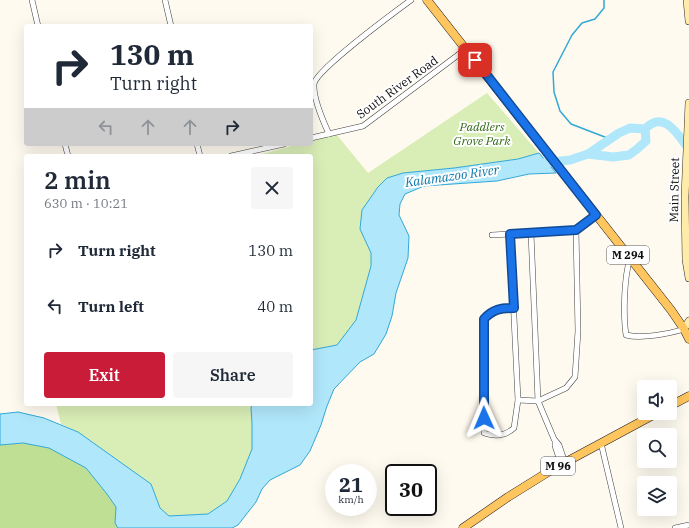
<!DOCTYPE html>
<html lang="en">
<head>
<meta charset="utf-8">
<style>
  :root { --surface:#fff; --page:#f6f6f7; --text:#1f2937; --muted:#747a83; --accent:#c81c38 }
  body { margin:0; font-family:"IBM Plex Serif",serif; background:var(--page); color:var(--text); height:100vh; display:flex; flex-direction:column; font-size:15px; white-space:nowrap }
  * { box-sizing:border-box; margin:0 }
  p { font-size:13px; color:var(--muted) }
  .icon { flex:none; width:22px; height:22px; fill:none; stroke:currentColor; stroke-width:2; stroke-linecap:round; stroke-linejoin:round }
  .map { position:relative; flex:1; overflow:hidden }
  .side { position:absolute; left:24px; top:154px; width:289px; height:252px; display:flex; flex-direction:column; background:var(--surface); border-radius:4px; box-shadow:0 4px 16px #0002 }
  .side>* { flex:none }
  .top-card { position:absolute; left:24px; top:24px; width:289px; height:122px; border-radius:4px; box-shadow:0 4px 16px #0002; background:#fff; color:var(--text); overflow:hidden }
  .controls { position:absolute; left:637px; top:380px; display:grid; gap:8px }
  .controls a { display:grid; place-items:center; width:40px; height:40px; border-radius:4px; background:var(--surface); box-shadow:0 4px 16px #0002; font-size:20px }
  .speed { position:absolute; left:325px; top:464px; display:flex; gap:8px; font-size:20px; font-weight:700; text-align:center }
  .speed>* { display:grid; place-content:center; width:52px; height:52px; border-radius:50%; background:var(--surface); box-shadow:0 4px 16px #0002; line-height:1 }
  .speed small { font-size:10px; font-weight:400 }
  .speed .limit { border:2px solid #111; border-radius:6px; background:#fff; color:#111 }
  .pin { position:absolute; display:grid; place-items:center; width:34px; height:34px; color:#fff; margin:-17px; border-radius:8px; box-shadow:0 2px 6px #0006 }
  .me { position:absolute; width:44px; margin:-22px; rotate:359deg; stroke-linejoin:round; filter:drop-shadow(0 0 3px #0008) }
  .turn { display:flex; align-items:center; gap:14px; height:84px; padding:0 20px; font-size:18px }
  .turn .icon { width:52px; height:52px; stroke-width:2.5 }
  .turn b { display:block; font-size:28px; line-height:34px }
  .lanes { display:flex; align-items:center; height:38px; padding:0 20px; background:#0003; justify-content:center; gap:20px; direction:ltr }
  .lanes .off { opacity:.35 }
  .round { display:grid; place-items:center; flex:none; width:42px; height:42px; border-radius:4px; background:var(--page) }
  .overview { display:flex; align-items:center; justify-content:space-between; height:68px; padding:0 20px }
  h1 { font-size:24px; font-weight:600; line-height:30px }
  .primary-button { display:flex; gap:8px; margin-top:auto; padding:8px 20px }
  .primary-button a { flex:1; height:46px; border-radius:4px; background:var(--accent); color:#fff; font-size:16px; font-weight:600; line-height:46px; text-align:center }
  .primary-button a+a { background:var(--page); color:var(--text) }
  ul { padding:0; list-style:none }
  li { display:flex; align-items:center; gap:12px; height:56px; padding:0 20px }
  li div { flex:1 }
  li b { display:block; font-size:15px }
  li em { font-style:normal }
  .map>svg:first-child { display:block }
  .green { fill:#d9edb6 }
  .forest { fill:#bedf94 }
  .water { fill:#b0e7fa; stroke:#32a8d7 }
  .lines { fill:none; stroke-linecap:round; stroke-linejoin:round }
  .stream { stroke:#32a8d7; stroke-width:1.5 }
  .river { stroke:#b0e7fa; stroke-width:9 }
  .street-casing { stroke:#414141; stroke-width:6 }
  .secondary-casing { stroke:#303030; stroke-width:8 }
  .primary-casing { stroke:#1f1f1f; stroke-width:9 }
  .street { stroke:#fff; stroke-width:5 }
  .secondary { stroke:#ffecaa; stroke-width:7 }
  .primary { stroke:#ffc65f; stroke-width:8 }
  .route-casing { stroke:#114b97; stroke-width:10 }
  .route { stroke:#1a73e8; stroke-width:7 }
  .labels { text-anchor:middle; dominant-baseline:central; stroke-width:4; stroke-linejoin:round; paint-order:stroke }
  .shield { fill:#fff; stroke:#565656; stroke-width:1 }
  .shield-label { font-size:11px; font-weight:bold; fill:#0e0e0e }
  .street-label { font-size:12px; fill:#0e0e0e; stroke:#fff }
  .park-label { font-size:12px; font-style:italic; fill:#346b19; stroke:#fff }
  .water-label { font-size:13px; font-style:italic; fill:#0e78a9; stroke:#fff }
</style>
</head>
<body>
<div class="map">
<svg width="689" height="528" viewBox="0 0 689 528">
  <rect width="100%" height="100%" fill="#fffaef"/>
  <g class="green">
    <polygon points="487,93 539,153 518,159 454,168 403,173 387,178 378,187 362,211 360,229 371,253 371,266 356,320 337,345 311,350 311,156 255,156 299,144 311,144 311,141 337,135 368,173"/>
    <polygon points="56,404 252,404 251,408 252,423 252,449 240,479 227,501 208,514 169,517 160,508 151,484 78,432 61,424"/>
  </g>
  <polygon class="forest" points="23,443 50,448 86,468 107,494 116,507 115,523 118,528 0,528 0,445"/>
  <polygon class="water" points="539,153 556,173 529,174 497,181 424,186 405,194 400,204 399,215 409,236 408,258 396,293 392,316 386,334 374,354 360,362 334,389 327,406 321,425 310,451 300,465 270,480 262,489 256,502 238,525 232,528 118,528 115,523 116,507 107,494 86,468 49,448 23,443 0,445 0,414 18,412 44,418 78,432 151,484 160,508 169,516 208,514 227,501 240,479 252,449 252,423 251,408 252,404 311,404 311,350 337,345 356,320 371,266 371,253 360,229 362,210 378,187 387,178 403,173 454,168 518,159"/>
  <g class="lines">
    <polyline class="stream" points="604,0 604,8 595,19 582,23 572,35 553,72 554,92 560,111 571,124 610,139"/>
    <g class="river">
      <polyline points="588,154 619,133 630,128 645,129"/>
      <path d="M535,164L570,160L588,154L613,157L629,155L637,149L646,141L645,129C664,109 678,135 689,149"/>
    </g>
    <g class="street-casing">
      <g id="street">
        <polyline points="32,0 38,26"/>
        <polyline points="165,0 171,26"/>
        <path d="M329,134C323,121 313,98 314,84C316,70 396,11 411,0"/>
        <polyline points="311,138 363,126 466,49"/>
        <polyline points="65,144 68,156"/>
        <polyline points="197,144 200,156"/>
        <polyline points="231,156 284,144"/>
        <polyline points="531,233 538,401 554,439 559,445 565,463"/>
        <path d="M510,234L518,400L514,428C505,436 495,437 484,433L483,387L484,319C493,309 501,308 514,308"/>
        <polyline points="492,235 576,230 595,215"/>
        <path d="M630,258C624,278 623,314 626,335C641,339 669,334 684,329"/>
        <polyline points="518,400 538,401 566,388 575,377 578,331 576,230"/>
        <polyline points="555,441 555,446 561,464"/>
        <polyline points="601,443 621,528"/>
        <polyline points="675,528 689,525"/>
      </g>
    </g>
    <g class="secondary-casing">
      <g id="secondary">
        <polyline points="687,0 689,21"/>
        <polyline points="689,103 685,197 686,260 689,278"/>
        <polyline points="684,329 689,321"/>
      </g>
    </g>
    <g class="primary-casing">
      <g id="primary">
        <polyline points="427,0 671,310 684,329 689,339"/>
        <polyline points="670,406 689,396"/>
        <polyline points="463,528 508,497 553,469 657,413"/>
      </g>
    </g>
    <use href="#street" class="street"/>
    <use href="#secondary" class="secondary"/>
    <use href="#primary" class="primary"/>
  </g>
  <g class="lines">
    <g class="route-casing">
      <path id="route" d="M475,60L596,215L576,230L510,234L514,308C501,308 493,309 484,319V418"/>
    </g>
    <use href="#route" class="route"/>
  </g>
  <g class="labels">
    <g class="shield">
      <rect x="607" y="246" width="42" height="18" rx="3"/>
      <rect x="541" y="457" width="34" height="18" rx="3"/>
    </g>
    <g class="shield-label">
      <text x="628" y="255">M 294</text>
      <text x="558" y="466">M 96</text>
    </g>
    <g class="street-label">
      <text transform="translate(397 87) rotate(-36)">South River Road</text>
      <text transform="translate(674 190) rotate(-89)">Main Street</text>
    </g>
    <g class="park-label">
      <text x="482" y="126">Paddlers<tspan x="482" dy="14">Grove Park</tspan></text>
    </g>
    <g class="water-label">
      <text transform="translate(452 176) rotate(-8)">Kalamazoo River</text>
    </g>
  </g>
</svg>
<div class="controls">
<a><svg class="icon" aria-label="sound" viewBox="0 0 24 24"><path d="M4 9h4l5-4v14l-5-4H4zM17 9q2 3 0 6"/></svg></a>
<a><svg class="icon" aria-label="search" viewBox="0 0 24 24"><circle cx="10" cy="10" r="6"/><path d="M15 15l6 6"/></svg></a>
<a><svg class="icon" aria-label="layers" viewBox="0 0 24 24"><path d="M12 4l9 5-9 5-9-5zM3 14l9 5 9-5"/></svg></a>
</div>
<div class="speed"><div>21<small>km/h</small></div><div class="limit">30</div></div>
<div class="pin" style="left:475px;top:60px;background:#d93025"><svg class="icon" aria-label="arrive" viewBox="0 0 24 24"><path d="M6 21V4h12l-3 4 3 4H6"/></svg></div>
<svg class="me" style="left:484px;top:418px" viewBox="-20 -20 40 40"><path d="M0-17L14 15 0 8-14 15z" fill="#1a73e8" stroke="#fff" stroke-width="4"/></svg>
<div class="top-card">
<div class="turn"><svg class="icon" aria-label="right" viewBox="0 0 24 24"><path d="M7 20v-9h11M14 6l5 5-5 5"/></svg><div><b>130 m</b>Turn right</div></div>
<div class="lanes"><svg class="icon off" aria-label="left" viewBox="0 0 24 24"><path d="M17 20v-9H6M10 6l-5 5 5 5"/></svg><svg class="icon off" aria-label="ahead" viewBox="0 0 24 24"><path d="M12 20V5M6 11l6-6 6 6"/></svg><svg class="icon off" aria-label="ahead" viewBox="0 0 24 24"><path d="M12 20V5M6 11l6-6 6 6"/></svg><svg class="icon" aria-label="right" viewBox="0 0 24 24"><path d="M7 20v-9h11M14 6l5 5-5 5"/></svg></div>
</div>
<section class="side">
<div class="overview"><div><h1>2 min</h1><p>630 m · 10:21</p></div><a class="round"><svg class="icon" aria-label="close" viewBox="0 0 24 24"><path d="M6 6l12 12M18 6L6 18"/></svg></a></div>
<ul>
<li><svg class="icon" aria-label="right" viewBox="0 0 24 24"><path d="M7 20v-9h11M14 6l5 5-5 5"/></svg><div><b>Turn right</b></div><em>130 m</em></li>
<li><svg class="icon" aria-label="left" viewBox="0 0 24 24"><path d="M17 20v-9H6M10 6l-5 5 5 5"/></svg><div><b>Turn left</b></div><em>40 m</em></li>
</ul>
<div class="primary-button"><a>Exit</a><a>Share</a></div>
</section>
</div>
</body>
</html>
